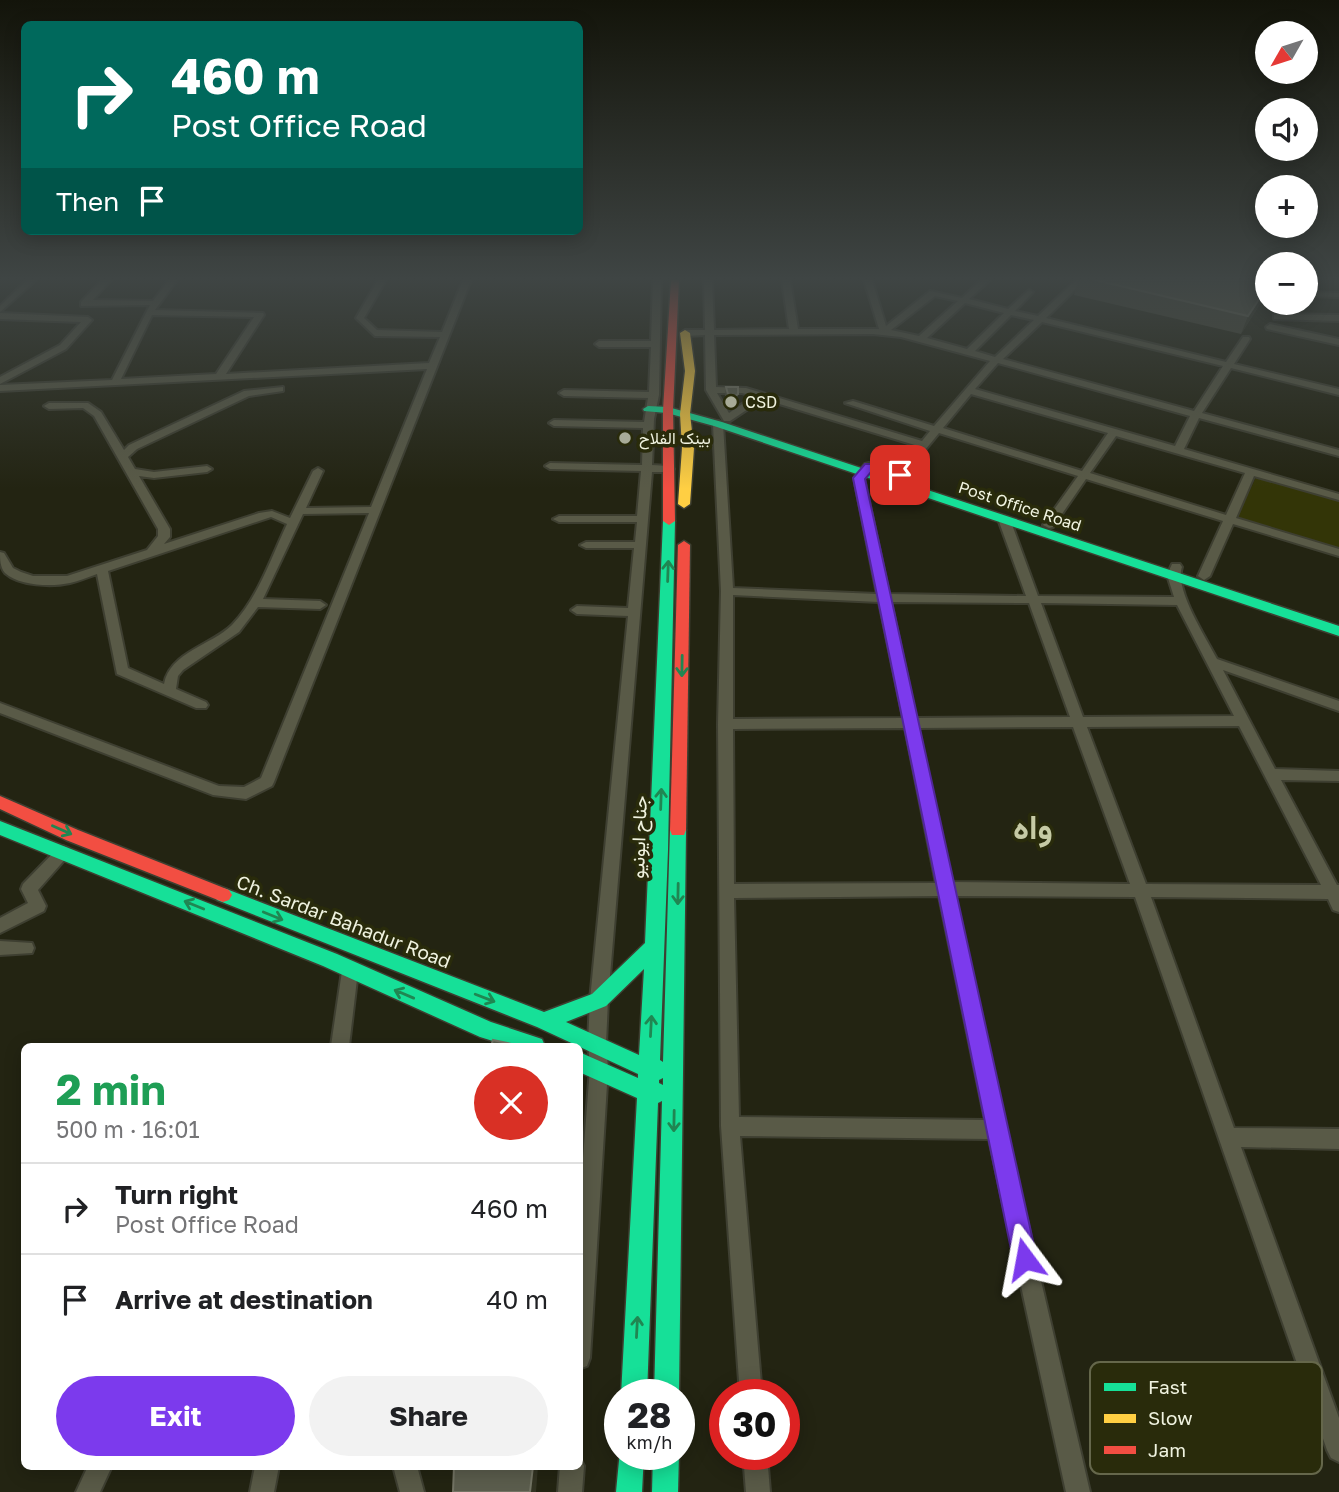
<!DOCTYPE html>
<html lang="en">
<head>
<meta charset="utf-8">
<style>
  :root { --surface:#fff; --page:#f2f2f2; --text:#202124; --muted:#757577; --line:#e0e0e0; --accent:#7c3aed }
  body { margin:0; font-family:"Golos Text",Vazirmatn,sans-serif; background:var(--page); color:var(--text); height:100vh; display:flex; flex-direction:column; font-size:26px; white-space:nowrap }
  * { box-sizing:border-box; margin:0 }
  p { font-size:23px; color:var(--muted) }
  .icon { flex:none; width:38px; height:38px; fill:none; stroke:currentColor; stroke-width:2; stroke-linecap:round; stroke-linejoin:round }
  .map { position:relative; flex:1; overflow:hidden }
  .sheet { position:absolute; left:21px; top:1043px; width:562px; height:427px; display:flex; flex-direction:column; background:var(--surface); border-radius:10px; box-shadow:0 4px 18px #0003 }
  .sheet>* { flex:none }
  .banner { position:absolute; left:21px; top:21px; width:562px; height:214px; border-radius:10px; box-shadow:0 4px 18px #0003; background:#00695c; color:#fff; overflow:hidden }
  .needle { width:46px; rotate:231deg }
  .controls { position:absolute; left:1255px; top:21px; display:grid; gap:14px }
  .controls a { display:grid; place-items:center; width:63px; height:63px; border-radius:50%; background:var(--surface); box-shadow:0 4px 18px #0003; font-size:35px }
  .speed { position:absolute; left:604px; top:1379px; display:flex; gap:14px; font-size:35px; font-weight:700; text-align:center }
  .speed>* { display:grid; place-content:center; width:91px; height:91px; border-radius:50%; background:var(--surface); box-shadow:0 4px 18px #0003; line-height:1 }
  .speed small { font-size:18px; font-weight:400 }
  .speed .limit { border:10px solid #d22; background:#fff; color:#111 }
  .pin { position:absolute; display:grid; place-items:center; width:60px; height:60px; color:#fff; margin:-30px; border-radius:14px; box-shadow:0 4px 10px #0006 }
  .me { position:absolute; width:77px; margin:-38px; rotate:347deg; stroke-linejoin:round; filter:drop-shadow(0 0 5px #0008) }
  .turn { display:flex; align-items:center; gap:24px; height:147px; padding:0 35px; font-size:32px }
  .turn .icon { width:91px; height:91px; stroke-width:2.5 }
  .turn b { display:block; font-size:49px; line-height:60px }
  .then { display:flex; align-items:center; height:66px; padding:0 35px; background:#0003; gap:14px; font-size:26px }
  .round { display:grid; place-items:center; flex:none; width:74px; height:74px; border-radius:37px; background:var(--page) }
  .summary { display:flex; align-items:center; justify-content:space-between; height:119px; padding:0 35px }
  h1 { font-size:42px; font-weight:700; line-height:52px; color:#1e9e55 }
  .primary-button { display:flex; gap:14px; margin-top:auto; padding:14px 35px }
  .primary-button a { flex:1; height:80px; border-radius:42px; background:var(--accent); color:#fff; font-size:28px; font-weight:700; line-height:80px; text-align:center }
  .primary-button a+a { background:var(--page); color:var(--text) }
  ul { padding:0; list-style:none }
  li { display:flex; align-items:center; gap:21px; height:91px; padding:0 35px; border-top:2px solid var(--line) }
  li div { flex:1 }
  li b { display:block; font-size:26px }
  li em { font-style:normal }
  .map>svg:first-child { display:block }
  .green { fill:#333507 }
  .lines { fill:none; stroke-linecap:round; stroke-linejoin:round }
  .street-casing { stroke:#3e3f31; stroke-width:4 }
  .fast-casing { stroke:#3e3f31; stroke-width:3 }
  .slow-casing { stroke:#3e3f31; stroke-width:3 }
  .jam-casing { stroke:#3e3f31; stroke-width:3 }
  .street { fill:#595a47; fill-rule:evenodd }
  .fast { fill:#16e098; fill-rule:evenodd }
  .slow { fill:#ffcf43; fill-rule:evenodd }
  .jam { fill:#f24e42; fill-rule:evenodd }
  .wall { fill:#4a4b3b }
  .shaded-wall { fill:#333423 }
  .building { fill:#5b5d4d; stroke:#737464; stroke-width:2 }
  .oneway { stroke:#208652 }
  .route { fill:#7c3aed; stroke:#51269a; stroke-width:2 }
  .poi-dot { fill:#a8ab98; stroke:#292b0b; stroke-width:2.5 }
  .labels { text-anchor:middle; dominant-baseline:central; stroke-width:7; stroke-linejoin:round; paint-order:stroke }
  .far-poi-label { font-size:16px; fill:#f0f3e0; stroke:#292b0b; text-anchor:start }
  .far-street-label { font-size:16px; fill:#f0f3e0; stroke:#292b0b }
  .street-label { font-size:19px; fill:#f0f3e0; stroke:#292b0b }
  .town-label { font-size:33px; font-weight:bold; fill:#c6caa5; stroke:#292b0b }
  .key { fill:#292b0b; stroke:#65674b; stroke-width:2 }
  .key-label { font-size:19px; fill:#f0f3e0 }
</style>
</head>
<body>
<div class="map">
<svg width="1339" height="1492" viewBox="0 0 1339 1492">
  <rect width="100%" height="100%" fill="#232412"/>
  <polygon class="green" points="1256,477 1339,501 1339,549 1237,518"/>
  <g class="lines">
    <g class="street-casing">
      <g id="street">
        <polygon points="27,280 36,280 0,312 0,306"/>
        <path d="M102,280H111L93,300L153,301L169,280H177L155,310L263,313L264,315L226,374L429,363L440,337L375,336L356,318L378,280H386L364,318L377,330L442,332L463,280H471L274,782L272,786L246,799L213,795L0,713V703L219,786L244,787L261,778L369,513L303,514L263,599L320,601L326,605L320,609L258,607L239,632L183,670L178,676L176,689L206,702L208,705L206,708H196L117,674L97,574C88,577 79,581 70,583C52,587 19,586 5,573C0,567 0,559 0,552L4,553L13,568L21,572L33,576H67L147,550L158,536V529L94,416L83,408L49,409L44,406L49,403H88L101,412L124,450L129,445L244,391L283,387V391L249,396L137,449L128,457L135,469L154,472L207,466L212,469L207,472L154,478L139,476L170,529V537L164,544L259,513L272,511L290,518L313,471L318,468L323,471L306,508L371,507L427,369L0,391V385L112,380L150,305L81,306V302ZM152,315L254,317L216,374L121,379ZM271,517L287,524C271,558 258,598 232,625C212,645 170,652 164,684L128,668L108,571Z"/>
        <polygon points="653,280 661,280 659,395 654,419 652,465 669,466 674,469 669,472 652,472 608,1000 606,1043 608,1068 590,1358 587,1366 579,1369 579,1209 590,1068 588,1043 590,1000 628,616 577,614 571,610 577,606 628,608 634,548 586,548 580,545 586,542 635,542 637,522 559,522 553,519 559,516 637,516 641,471 550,469 545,466 550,463 642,465 643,428 554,426 549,423 554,420 644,422 648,398 564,396 559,393 564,390 649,392 651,347 599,347 595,344 599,341 651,341"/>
        <path d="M704,280H712L714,330L789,329L782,280H790L798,329H879L864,280H872L886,326L930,291L962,298L981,280H990L969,299L1008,309L1029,290L1033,292L1015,311L1038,316L1076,280H1085L1046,318L1226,362L1243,337H1249L1250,339L1234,364L1339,389V395L1231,368L1202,413L1339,450V456L1199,418L1184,449L1339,494V500L1254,476L1236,518L1339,549V556L1233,524L1210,576L1204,580L1198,576L1223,521L1086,479L1053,527L1049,528L1043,525L1078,476L939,433L903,477L899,478L894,475L918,446L763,399L730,421H724L706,390L705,335L685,336L681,333L685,330H705ZM935,296L958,301L919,336L891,330ZM965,303L1004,313L967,349L927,338ZM1011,315L1034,320L995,357L975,351ZM1042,322L1223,366L1194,411L1003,359ZM873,334L901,337L990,361L934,426L853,401L845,403L930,431L922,441L746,388L716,387L714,335ZM998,363L1190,416L1175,446L975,389ZM717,393H742L754,396L729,413ZM971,394L1108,433L1082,471L943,428ZM1116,436L1245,473L1226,515L1090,473Z"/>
        <polygon points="1306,292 1339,293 1339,297 1306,296"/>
        <polygon points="0,313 88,317 92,320 66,349 0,384 0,377 60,345 81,322 0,319"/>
        <polygon points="1277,314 1339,315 1339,321 1274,319 1274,315"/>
        <polygon points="1270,324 1339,339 1339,345 1267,329 1266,327"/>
        <path d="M718,421L723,424L733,588L877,594L854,478L865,464L869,463L874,466L864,478L889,594L1026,596L998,519L1004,516L1010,519L1038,596L1174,597L1167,575L1172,564H1180L1182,567C1174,589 1206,638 1217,659L1339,701V711L1223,670L1275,769L1339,771V781L1281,780L1337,885H1339V912L1333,910L1328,899L1151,897L1234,1128L1339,1129V1149L1241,1147L1339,1418V1462L1331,1458L1327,1450L1135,897L955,896L1006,1130L1090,1492H1066L989,1139L740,1136L762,1395H740L721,1126L718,724L721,591L713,424ZM733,595L879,602L903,718L733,719ZM891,602L1029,603L1070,717L916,718ZM1041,603L1177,605L1234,716L1083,717ZM1239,726L1321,885L1146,884L1087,727ZM1073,727L1130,884L952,882L918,728ZM905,728L936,883L734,884L733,729ZM939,896L985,1120L739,1117L734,898Z"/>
        <polygon points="63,846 68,848 71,852 68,856 38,890 46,906 44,911 0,933 0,918 28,903 21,889 23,884 58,848"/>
        <polygon points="0,941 32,943 34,948 32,953 0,955"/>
        <polygon points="350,963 356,966 358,971 349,1046 331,1046 342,971 344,966"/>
        <polygon points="743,1454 767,1454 770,1492 746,1492"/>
        <polygon points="579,1457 584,1466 582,1492 558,1492 560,1466 579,1466"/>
        <polygon points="88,1466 112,1466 100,1492 76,1492"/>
        <polygon points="255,1466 279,1466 274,1492 250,1492"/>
        <polygon points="393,1466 417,1466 424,1492 400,1492"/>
      </g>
    </g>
    <g class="fast-casing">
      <g id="fast">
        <polygon points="648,406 668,407 722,422 1339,626 1339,636 714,426 667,413 644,411 643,409"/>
        <path d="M669,517L675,521L668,850L660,1060L663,1062L670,830L672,825H684L686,830L679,1397L654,1395L662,1101L658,1103L647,1395H621L637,1098L579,1072V1052L638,1078V1074L537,1027L217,900L214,895L217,890L223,888L229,890L544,1012L592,994L645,943L663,521ZM644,969L639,1055L566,1022L606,1006ZM663,1078V1085L659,1083V1080Z"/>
        <polygon points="0,821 337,954 491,1022 542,1039 545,1046 509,1046 480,1037 323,966 0,835"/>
        <polygon points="620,1450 620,1454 644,1454 642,1492 616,1492"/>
        <polygon points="653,1454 679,1454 678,1492 652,1492"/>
      </g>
    </g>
    <g class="slow-casing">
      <polygon id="slow" points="685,330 690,333 695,371 690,414 694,448 690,504 684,508 678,504 682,448 680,414 685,371 680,333"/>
    </g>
    <g class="jam-casing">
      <g id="jam">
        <polygon points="671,280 679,280 673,410 675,521 669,525 663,521 663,410"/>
        <polygon points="684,541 690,545 686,830 684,835 672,835 670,830 678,545"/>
        <polygon points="0,796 78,830 229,890 232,895 229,900 223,902 66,840 0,809"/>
      </g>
    </g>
    <use href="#street" class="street"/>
    <use href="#fast" class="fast"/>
    <use href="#slow" class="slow"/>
    <use href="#jam" class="jam"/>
  </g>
  <g class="wall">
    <polygon points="1078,280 1267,280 1265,296 1241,334 1074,295"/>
    <polygon points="726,387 738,404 732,408 729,407 725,396"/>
  </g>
  <g class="shaded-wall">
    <polygon points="1267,287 1267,292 1265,296 1241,334 1248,316"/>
    <polygon points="738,394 738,404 732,408 733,398"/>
    <polygon points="533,1466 538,1466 536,1492 530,1492"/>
  </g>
  <g class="building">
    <polygon points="1095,280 1267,280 1267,287 1248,316"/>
    <polygon points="726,387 738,387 738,394 733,398 729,398"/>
    <polygon points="493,1040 521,1046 491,1046"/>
    <polygon points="454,1466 533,1466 530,1492 453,1492"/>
  </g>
  <defs><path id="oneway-shaft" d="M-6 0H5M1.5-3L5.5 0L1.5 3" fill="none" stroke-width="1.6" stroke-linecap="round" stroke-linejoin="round" transform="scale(1.75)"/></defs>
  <g class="oneway">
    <use href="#oneway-shaft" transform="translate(668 571) rotate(-88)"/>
    <use href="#oneway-shaft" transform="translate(682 666) rotate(91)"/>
    <use href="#oneway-shaft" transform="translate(661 799) rotate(-88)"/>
    <use href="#oneway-shaft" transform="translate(62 830) rotate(24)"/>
    <use href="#oneway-shaft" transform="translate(678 894) rotate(91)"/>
    <use href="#oneway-shaft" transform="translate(194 905) rotate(-158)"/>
    <use href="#oneway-shaft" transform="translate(273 916) rotate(22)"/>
    <use href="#oneway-shaft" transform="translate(404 994) rotate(-157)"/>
    <use href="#oneway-shaft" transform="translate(485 998) rotate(21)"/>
    <use href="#oneway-shaft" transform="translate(651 1026) rotate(-87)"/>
    <use href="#oneway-shaft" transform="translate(674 1121) rotate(91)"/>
    <use href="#oneway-shaft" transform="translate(637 1327) rotate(-87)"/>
  </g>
  <linearGradient id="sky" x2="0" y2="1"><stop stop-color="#13140a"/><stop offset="0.57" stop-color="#3f4544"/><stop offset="1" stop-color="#3f4544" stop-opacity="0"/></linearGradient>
  <rect width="1339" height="489" fill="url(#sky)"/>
  <polygon class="route" points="865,464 873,464 905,475 900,479 872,471 865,479 1037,1259 1033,1268 1025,1271 1017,1268 1013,1259 853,478"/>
  <g class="poi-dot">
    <circle cx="731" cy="402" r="7"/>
    <circle cx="625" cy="438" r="7"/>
  </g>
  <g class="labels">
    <g class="far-poi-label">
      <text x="745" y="402">CSD</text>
      <text x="639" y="438">بینک الفلاح</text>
    </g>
    <g class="far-street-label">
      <text transform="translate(1020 506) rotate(18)">Post Office Road</text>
    </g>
    <g class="street-label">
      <text transform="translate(638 837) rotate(-88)">جناح ایونیو</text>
      <text transform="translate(344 921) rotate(21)">Ch. Sardar Bahadur Road</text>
    </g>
    <g class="town-label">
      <text x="1033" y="826">واہ</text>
    </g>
  </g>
  <rect x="1090" y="1362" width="232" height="112" rx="10" class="key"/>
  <rect x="1104" y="1383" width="32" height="8" fill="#16e098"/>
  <rect x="1104" y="1414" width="32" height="9" fill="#ffcf43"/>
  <rect x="1104" y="1446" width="32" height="8" fill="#f24e42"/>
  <g class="key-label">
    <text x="1148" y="1394">Fast</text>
    <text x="1148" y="1425">Slow</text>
    <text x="1148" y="1457">Jam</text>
  </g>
</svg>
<div class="controls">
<a><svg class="needle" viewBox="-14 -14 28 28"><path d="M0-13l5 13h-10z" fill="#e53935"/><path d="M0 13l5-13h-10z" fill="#757577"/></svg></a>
<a><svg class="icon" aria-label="sound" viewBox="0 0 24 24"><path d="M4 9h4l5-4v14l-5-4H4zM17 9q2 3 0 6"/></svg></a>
<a>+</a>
<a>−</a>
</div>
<div class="speed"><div>28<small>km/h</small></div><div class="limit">30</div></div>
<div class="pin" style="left:900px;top:475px;background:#d93025"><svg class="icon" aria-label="arrive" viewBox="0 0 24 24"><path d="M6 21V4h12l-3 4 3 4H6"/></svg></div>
<svg class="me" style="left:1025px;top:1259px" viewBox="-20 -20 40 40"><path d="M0-17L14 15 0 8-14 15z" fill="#7c3aed" stroke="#fff" stroke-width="4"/></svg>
<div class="banner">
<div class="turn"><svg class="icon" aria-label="right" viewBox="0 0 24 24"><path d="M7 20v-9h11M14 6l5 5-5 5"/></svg><div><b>460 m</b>Post Office Road</div></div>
<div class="then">Then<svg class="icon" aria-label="arrive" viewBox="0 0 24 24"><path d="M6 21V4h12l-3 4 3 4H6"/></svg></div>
</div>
<section class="sheet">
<div class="summary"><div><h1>2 min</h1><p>500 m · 16:01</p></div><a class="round" style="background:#d93025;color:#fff"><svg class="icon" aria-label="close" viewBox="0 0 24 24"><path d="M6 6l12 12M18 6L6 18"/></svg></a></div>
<ul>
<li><svg class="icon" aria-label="right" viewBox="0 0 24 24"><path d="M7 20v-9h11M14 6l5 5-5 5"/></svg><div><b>Turn right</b><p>Post Office Road</p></div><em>460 m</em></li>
<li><svg class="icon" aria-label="arrive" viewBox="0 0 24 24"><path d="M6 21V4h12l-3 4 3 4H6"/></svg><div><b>Arrive at destination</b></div><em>40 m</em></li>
</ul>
<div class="primary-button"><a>Exit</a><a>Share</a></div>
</section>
</div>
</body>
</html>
